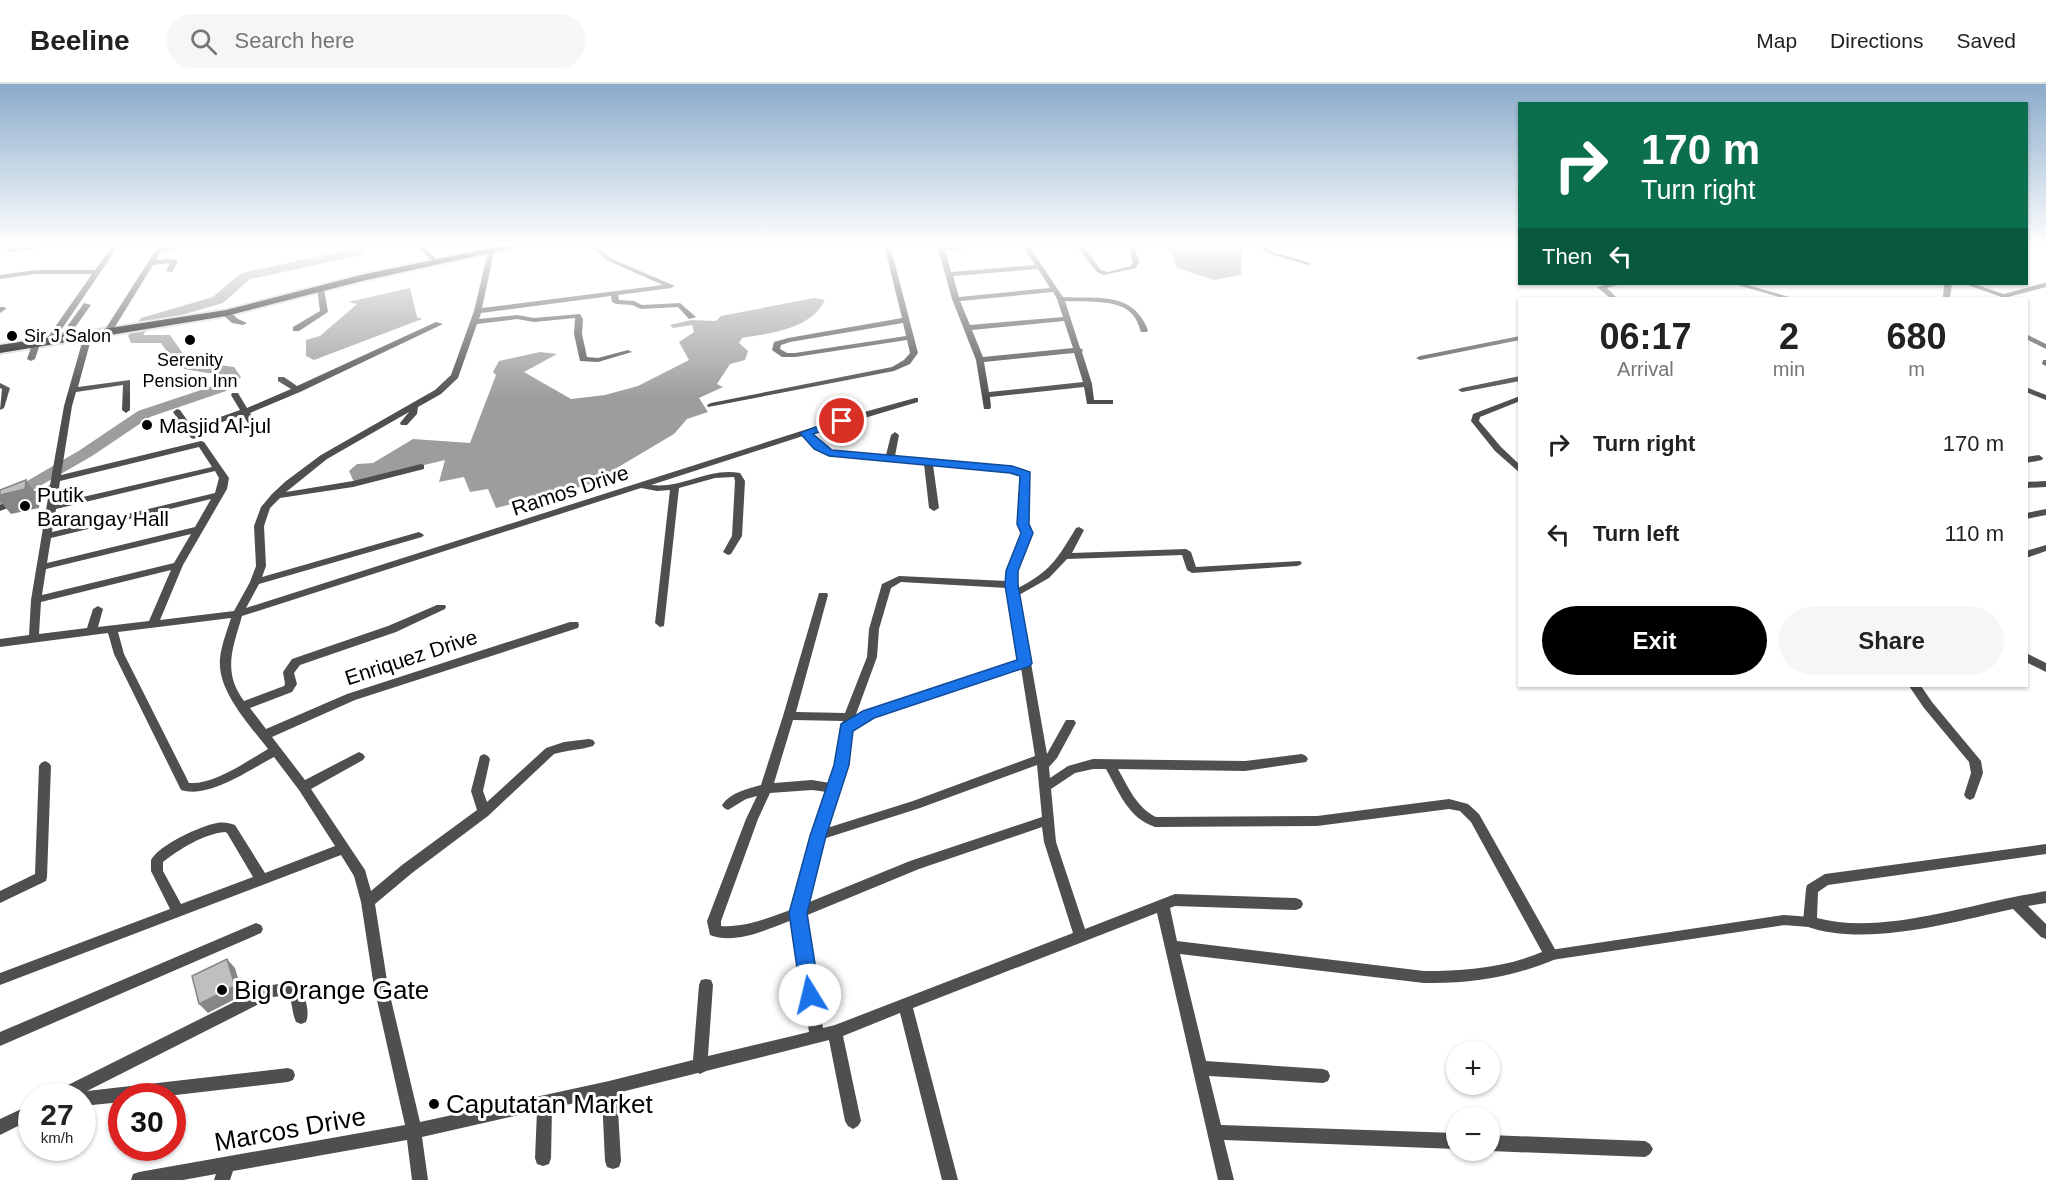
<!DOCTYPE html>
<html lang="en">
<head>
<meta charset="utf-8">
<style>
  :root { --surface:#fff; --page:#f6f6f6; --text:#222; --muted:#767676; --line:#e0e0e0; --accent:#000 }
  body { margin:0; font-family:Helvetica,sans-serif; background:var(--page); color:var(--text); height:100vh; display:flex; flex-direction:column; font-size:22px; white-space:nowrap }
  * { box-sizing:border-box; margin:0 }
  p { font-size:20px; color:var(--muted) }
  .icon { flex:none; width:33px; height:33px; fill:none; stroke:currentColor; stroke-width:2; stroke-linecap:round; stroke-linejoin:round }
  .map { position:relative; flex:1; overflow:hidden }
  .panel { position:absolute; left:1518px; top:213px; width:510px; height:390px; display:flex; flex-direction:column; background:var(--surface); border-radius:0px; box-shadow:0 2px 4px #0004 }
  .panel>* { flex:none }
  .guide { position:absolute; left:1518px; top:18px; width:510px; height:183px; border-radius:0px; box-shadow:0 2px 4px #0004; background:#0b6e4f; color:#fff; overflow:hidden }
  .fabs { position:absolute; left:1446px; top:957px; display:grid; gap:12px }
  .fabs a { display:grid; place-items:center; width:54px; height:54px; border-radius:50%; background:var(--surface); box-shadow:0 2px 4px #0004; font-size:30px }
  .speed { position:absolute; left:18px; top:999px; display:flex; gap:12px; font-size:30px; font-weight:700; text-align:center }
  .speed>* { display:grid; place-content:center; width:78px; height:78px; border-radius:50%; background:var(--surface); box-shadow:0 2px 4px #0004; line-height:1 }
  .speed small { font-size:15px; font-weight:400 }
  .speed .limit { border:9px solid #d22; background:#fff; color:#111 }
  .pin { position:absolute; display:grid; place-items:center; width:51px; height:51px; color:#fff; margin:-26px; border:3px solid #fff; border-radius:50%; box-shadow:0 2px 6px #0007 }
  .me { position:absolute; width:66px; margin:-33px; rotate:351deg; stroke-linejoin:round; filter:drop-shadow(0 0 4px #0008) }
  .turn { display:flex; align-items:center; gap:21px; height:126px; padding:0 24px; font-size:27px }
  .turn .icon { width:78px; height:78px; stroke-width:2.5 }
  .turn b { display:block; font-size:42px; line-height:51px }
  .then { display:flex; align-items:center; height:57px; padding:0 24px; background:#0003; gap:12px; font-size:22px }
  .eta { display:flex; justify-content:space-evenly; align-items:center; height:102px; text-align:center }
  .eta b { font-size:36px; font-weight:600; line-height:42px }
  .action { display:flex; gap:12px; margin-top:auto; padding:12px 24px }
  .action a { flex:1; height:69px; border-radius:36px; background:var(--accent); color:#fff; font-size:24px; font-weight:600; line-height:69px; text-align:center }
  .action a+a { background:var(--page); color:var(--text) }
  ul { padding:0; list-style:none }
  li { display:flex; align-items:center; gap:18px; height:90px; padding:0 24px }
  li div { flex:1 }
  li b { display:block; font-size:22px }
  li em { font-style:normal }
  header { display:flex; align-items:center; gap:36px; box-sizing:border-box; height:84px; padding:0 30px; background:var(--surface); border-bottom:2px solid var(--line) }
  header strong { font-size:28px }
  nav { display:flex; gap:33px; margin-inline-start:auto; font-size:21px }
  .search { width:420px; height:54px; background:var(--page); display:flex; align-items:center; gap:15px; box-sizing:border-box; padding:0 21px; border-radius:33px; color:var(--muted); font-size:22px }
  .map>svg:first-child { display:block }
  .water { fill:#9d9d9d }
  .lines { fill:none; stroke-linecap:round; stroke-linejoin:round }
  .river { fill:#9d9d9d; fill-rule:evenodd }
  .trunk-casing { stroke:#dbdbdb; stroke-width:4 }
  .pedestrian { stroke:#4f4f4f; stroke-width:10 }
  .minor { fill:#4f4f4f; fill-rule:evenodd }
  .trunk { fill:#000; fill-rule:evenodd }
  .shaded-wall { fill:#868686 }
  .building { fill:#bfbfbf; stroke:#868686; stroke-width:1.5 }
  .route { fill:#1a73e8; stroke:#114b97; stroke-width:1.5 }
  .poi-dot { fill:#000; stroke:#fff; stroke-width:2 }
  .labels { text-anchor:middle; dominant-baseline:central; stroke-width:6; stroke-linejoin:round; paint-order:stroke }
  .far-poi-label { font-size:18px; fill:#000; stroke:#fff; text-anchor:start }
  .poi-label { font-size:21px; fill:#000; stroke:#fff; text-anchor:start }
  .street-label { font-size:21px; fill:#000; stroke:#fff }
  .near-poi-label { font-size:26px; fill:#000; stroke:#fff; text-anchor:start }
  .near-street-label { font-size:26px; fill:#000; stroke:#fff }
</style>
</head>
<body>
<header>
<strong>Beeline</strong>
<div class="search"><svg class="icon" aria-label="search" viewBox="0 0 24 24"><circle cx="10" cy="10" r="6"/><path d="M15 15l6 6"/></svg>Search here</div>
<nav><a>Map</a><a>Directions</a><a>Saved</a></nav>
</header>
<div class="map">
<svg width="2046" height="1096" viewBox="0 0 2046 1096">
  <rect width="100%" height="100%" fill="#fff"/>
  <g class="water">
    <polygon points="1168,161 1242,161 1241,191 1214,196 1177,184"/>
    <polygon points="410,204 417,233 422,235 314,276 306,272 306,256 320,252 357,220 348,218"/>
    <path d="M814,214L825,216C811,245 772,249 742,254L739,259L748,267L745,276L730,280L717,300L723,303L699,314L708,328L687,335L674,350L588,401L496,424L488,405L470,408L464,393L439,398L445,376L354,398L349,387L357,380L373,379L413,355L470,359L496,291L493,288L499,277L540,268L557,270L524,288L571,315L605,311L638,302L689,276L679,258L694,248L692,241L673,244L670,241L691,236L716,237L721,232Z"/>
  </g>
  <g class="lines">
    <polygon class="river" points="355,161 367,161 362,171 250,195 223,219 151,240 143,251 170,251 188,277 234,283 241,293 226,307 150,333 92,372 0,425 0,413 80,366 138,327 216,301 226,292 178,284 161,259 131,259 128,252 141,234 213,213 241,189 353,165"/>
    <g class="trunk-casing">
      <polygon id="trunk" points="505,161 526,161 362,197 226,232 0,269 0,261 226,226 361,191"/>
    </g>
    <polyline class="pedestrian" points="1551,871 1784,836 1810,838"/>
    <g class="minor">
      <polygon points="35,161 59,161 56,163 8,168 5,166 8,164"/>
      <polygon points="113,161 119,161 55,255 48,253 92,190 35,190 0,195 0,191 35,186 95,186"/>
      <polygon points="159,161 165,161 164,163 194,161 161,168 156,176 175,175 178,177 172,188 166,187 170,179 153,181 113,246 107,246 106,244"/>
      <polygon points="414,161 421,161 440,178 435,179"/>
      <path d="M493,161L495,163L482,224L663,201L606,176L590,161H597L610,174L675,202L671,204L618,211L619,216L634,217L642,221L680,219L696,233L689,235L678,223L641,225L632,221L616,220L612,218L611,212L481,229L479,235L517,231L534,234L580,230L583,235L582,250L587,273L598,274L628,266L632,268L598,278L580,277L574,250L575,234L534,238L517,235L477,240L458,294L441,310L418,323L417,330L407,341H401L400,339L409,328L327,375L286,408L353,397L421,380L424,381V385L353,403L280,414L270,424L264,442L266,482L262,493L419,448L424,451L422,453L259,500L246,524L839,335L915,314H918V318L811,350L821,361L831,367L886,371L891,351L895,348L899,351L895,372L1013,382L1029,389L1030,391L1028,440L1032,449L1017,487L1018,504C1050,488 1058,474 1076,444L1079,443L1084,446L1072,469L1186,465L1191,468L1196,483L1300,477L1302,479L1300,481L1297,482L1192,489L1187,486L1182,471L1067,475L1049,494L1019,511L1047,670L1066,636H1074L1076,639L1057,674L1049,683L1050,694L1068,682L1093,675L1245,677L1302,670L1306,672L1308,675L1306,678L1245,687L1118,685C1128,703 1137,724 1156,733L1317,732L1449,715L1468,720L1479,730L1556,867L1558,871L1556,875C1513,893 1471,900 1424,899L1180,870L1206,977L1323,985L1328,987L1330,992L1328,997L1323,999L1209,992L1221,1041L1456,1049V1065L1224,1056L1234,1096H1218L1157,829L913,924L958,1096H942L900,929L843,952L861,1037L858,1042L853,1045L848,1042L845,1037L829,956L706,987L700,990L698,989L617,1009L621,1077L619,1083L613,1085L607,1083L605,1077L602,1013L552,1024L551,1074L549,1080L543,1082L537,1080L535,1074L537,1027L422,1053L428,1096H412L407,1056L233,1087L230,1096H214L216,1090L183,1096H131L133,1090L139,1088L405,1041L374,903L361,818L354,792L341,771L0,901V889L170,825L151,787V776C159,761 200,742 217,739C224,738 229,739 235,741L265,789L335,762L299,706L274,673C249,686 209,715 181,706L114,570L108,549L0,563V555L29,551L31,516L49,408L0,427V421L50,401L64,322L85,248L92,246L93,248L78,303L130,296V326L126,329L122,326L123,301L76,308L72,322L61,391L201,357L204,358L229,394L227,405L183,481L160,536L234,527L250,498L256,482L254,442L261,423L272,410L286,397L321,371L435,306L451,291L474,227L489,163ZM803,352L815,365L829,372L924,380L929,424L934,427L939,424L933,381L1011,388L1021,392L1018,440L1022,449L1007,487V497L899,492L882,500L869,545L867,573L845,629L796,628L828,511L827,509H819L783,632L761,701C747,705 731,708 722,721L724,724L728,726L746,715L757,712L746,735L707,837L710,851C736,861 768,845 792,836L809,948L708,972L713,901L711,896L706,895L701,896L699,901L693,976L609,997L420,1038L388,903L375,820L412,789L488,732L554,670C567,666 580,666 593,662L595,659L593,656L589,655L564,658L546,664L487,718L483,707L490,675L488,672L484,670L480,672L471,707L477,726L402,781L371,807L365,786L311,705L363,676L365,673L363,670L359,668L355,670L305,696L272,653L355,616L578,544L579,541L578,538H570L347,610L266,645L250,624L292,608L297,600L294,589L300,581L396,548L445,525L446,523L445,521H437L388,542L292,575L283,588L285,600L284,602L244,617C222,587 233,564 242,532L641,404L657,407L670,406L655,539L660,543L664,542L679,404L715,394L734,393L735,397L732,452L723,468L728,471L731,470L742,452L745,397L740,389C709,383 682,405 651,401ZM199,363L212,383L57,419L60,397ZM215,387L219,394L215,409L52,448L56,425ZM211,415L195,443L47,479L51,454ZM191,450L174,479L42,511L46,485ZM171,486L149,537L98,543L103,525L98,522L93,525L87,544L39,550L41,518ZM901,498L1007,504L1020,577L865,627L855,633L877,573L879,545L891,504ZM231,534C227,547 221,562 220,575C217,607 250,641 268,665C247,677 214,701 189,699L124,570L118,548ZM1021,584L1035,672L913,717L827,744L848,680L853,645L873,633ZM793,636L843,637L840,644L836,680L830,699L812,696L774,699ZM1037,681L1042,733L910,777L807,819L823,755L920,724ZM1093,685H1106C1119,708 1128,734 1155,743L1317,742L1449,725L1460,727L1471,738L1542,868C1504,884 1465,887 1424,887L1177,857L1170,824L1175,822L1296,826L1301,824L1303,820L1301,816L1296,814L1175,810L1085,845L1056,758L1051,705L1075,689ZM812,706L827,708L812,752L793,825C771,833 745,844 721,842V837L758,735L770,709ZM1042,743L1044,758L1073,849L835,941L823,944L805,832L919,785ZM225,748L227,749L253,793L181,820L163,787V778C180,765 203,750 225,748Z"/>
      <path d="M884,161H890L918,269L910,280L894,287L708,323L707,321L711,319L892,283L904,276L910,269L907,256L795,273H782L772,266L774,258L788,254L902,234ZM903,239L906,252L795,269H787L780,265L781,261L790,258Z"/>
      <path d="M937,161H988L985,163L945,166L951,188L1035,181L1022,161H1028L1063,213C1098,215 1133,207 1148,246L1147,248H1141C1139,243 1138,238 1135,234C1122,213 1087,219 1065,217L1080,264L1083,266L1082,268L1092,300L1094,316H1113V320H1087L1084,303L990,313L991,323L990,325H984L976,276L952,215ZM1038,185L1050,204L959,213L953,192ZM1053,208L1057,215L1063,233L970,241L960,217ZM1064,237L1073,264L983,273L972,246ZM1074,269L1083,298L989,308L984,278Z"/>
      <polygon points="1075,161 1082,161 1101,186 1107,188 1131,182 1133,178 1128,161 1134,161 1139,178 1136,184 1104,191 1097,188"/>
      <polygon points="1255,161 1263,161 1273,168 1311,179 1308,181 1269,170"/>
      <polygon points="2044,199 2046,199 2046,203 2004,214 1965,200 1974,200 2004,210"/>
      <polygon points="1608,200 1621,200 1607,204 1617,214 1610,214 1597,203"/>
      <polygon points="1734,200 1744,200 1793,214 1783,214"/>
      <polygon points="1944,200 1952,200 1950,214 1943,214"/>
      <polygon points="317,203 324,205 328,228 299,247 293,247 293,243 320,227"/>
      <polygon points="84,219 91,221 68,253 62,253 61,251"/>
      <polygon points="0,223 5,223 6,225 0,229"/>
      <polygon points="223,227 229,227 238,235 247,239 243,241 232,239 223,231"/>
      <polygon points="436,238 443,240 300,308 250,329 256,339 255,341 249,341 243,331 195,347 198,352 194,355 191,354 173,328 177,325 180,326 192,343 240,326 231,311 232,309 238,309 247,324 291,305 278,297 278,293 284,293 297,302"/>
      <polygon points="2026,250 2046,260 2046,265 2026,255"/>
      <polygon points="1520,252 1520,256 1420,276 1416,274 1420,272"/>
      <polygon points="33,258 36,258 40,260 35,275 31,277 27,275"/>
      <polygon points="2043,276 2046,276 2046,282 2042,280"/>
      <polygon points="1520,292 1520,297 1462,308 1458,306 1462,304"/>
      <polygon points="0,299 10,304 4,324 0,326 2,305 0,304"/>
      <polygon points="2026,303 2046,311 2046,316 2026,308"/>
      <polygon points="1520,312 1520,317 1480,333 1479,337 1501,363 1520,381 1520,389 1495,367 1471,337 1473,330"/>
      <polygon points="2039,371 2043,374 2042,376 2026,379 2026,373"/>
      <polygon points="2046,397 2046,403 2026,404 2026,398"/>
      <polygon points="2046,425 2046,431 2026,435 2026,429"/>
      <polygon points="2046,461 2046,467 2026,474 2026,467"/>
      <polygon points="2026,569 2046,579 2046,588 2026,578"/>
      <polygon points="1909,602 1921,602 1932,618 1981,677 1983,689 1974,714 1970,716 1966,714 1964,711 1971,689 1969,678 1924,624"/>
      <polygon points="45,677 49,679 51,682 47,793 46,797 0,819 0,807 35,790 39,682 41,679"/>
      <path d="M2046,760V770L1828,801L1818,808L1817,834C1876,850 1955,825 2014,813C2024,811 2036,809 2046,807V819L2028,822L2046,840V855L2041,853L2013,825C1952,838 1866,864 1805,842L1803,838L1806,805L1807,801L1825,790Z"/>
      <polygon points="256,839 261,841 263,845 261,849 0,962 0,948"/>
      <path d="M285,899C290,901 295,902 299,905C306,912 310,929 306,938L301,940L296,938C289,922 297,909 273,913L87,1007L288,984L293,986L295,991L293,996L288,998L167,1012H122V1018L82,1022V1012H54L56,1007L266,902Z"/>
      <polygon points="32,1020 32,1035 0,1051 0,1035"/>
      <polygon points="1490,1051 1645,1057 1650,1060 1653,1065 1650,1070 1645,1073 1490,1067"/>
    </g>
    <use href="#trunk" class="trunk"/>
  </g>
  <g class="shaded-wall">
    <polygon points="26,396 40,414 39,424 11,430 0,417 0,411"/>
    <polygon points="227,875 235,884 243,911 208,929 199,920"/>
  </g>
  <g class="building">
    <polygon points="26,396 25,405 0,411 0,406"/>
    <polygon points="227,875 235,902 199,920 192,892"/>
  </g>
  <linearGradient id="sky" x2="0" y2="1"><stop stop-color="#8aabca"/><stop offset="0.51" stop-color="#fff"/><stop offset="1" stop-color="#fff" stop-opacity="0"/></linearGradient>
  <rect width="2046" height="315" fill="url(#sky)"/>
  <polygon class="route" points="842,333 848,337 846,339 813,350 832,366 1012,382 1030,388 1029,440 1033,449 1018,487 1018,501 1032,579 1030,582 874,634 853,647 849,681 826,752 807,829 820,911 817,917 810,920 804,917 801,911 789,829 810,752 834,681 841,640 863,627 1017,576 1005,501 1006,487 1021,449 1017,440 1020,392 1010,389 829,372 814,365 800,349"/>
  <g class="poi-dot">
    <circle cx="12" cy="252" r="6"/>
    <circle cx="190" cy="256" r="6"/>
    <circle cx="147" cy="341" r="6"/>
    <circle cx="25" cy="422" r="6"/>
    <circle cx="222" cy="906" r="6"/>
    <circle cx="434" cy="1020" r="6"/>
  </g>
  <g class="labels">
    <g class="far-poi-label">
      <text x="24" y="252">Sir J Salon</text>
      <text x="190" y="276" text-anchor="middle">Serenity<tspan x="190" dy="21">Pension Inn</tspan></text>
    </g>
    <g class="poi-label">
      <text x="159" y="341">Masjid Al-jul</text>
      <text x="37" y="410">Putik<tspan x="37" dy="24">Barangay Hall</tspan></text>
    </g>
    <g class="street-label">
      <text transform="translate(570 406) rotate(-18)">Ramos Drive</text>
      <text transform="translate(411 573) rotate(-18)">Enriquez Drive</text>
    </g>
    <g class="near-poi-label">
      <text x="234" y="906">Big Orange Gate</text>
      <text x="446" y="1020">Caputatan Market</text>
    </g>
    <g class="near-street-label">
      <text transform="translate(290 1045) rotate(-10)">Marcos Drive</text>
    </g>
  </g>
</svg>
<div class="fabs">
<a>+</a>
<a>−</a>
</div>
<div class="speed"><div>27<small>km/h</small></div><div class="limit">30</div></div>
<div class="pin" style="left:842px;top:337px;background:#d93025"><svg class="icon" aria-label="arrive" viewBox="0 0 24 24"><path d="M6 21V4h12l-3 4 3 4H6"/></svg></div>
<svg class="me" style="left:810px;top:911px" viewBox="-20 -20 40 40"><circle r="19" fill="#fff"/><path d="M0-13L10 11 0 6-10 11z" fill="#1a73e8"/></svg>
<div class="guide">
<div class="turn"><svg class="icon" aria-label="right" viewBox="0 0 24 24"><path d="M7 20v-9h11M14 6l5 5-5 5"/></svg><div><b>170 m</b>Turn right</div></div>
<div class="then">Then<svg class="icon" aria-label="left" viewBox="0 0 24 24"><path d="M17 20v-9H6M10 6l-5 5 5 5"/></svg></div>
</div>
<section class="panel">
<div class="eta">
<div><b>06:17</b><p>Arrival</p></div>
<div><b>2</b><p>min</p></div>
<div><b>680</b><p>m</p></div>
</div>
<ul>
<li><svg class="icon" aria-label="right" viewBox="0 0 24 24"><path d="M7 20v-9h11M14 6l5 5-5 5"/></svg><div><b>Turn right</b></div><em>170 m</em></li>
<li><svg class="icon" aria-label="left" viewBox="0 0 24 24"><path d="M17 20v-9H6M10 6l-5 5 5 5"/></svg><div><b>Turn left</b></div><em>110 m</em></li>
</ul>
<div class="action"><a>Exit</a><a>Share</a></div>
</section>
</div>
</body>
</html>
